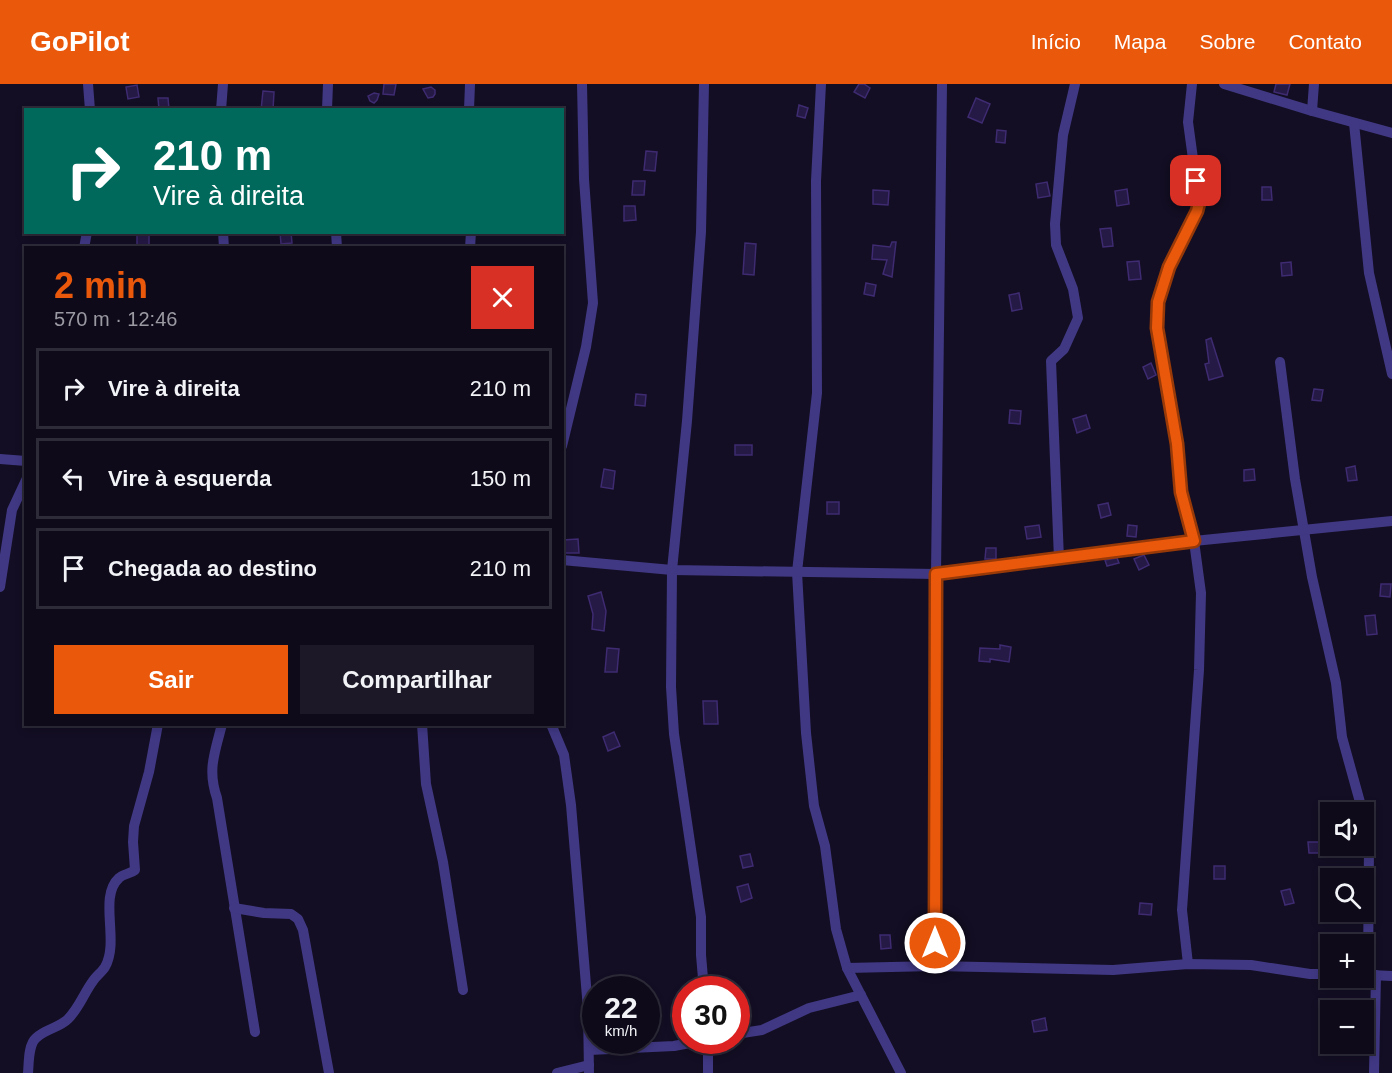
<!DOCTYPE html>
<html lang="pt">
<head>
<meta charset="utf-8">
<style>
  :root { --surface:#0e0a1a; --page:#1c1827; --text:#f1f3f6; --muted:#9b9aa2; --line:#2e2b39; --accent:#ea580c }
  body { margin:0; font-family:Helvetica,sans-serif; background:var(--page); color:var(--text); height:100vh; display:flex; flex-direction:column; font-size:22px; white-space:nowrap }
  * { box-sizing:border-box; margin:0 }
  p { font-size:20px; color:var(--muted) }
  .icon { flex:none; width:33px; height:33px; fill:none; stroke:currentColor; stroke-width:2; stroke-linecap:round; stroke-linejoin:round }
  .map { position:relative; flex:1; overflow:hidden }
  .side { position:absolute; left:24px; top:162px; width:540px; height:480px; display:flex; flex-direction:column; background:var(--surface); border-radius:0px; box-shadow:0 3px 9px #0003,0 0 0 2px var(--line) }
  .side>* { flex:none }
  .top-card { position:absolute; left:24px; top:24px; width:540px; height:126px; border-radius:0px; box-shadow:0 3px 9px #0003,0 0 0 2px var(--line); background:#00695c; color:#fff; overflow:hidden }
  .buttons { position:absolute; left:1320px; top:718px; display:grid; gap:12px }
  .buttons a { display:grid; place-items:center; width:54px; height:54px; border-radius:0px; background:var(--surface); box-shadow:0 3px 9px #0003,0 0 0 2px var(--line); font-size:30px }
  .speed { position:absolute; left:582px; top:892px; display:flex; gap:12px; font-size:30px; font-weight:700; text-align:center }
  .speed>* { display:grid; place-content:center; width:78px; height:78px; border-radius:50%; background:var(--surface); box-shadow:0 3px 9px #0003,0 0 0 2px var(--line); line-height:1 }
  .speed small { font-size:15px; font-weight:400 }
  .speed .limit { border:9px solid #d22; background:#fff; color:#111 }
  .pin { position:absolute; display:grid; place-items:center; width:51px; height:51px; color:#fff; margin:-26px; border-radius:12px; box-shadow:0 3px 9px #0006 }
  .me { position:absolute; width:66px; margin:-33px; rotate:0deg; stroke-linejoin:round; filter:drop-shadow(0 0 4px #0008) }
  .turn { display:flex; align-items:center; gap:21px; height:126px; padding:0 30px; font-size:27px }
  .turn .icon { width:78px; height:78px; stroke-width:2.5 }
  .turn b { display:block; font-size:42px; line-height:51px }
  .round { display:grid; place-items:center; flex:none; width:63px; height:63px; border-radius:0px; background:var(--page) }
  .head { display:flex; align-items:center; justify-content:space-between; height:102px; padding:0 30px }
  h1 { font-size:36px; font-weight:600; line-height:45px; color:var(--accent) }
  .action { display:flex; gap:12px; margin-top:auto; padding:12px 30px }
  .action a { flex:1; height:69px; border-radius:0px; background:var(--accent); color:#fff; font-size:24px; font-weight:600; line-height:69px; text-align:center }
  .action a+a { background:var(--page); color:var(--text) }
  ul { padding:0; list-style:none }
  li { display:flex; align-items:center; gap:18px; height:81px; margin:0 12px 9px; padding:0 18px; border:3px solid var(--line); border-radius:0px }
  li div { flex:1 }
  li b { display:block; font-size:22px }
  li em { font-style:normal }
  header { display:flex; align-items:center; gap:36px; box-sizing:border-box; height:84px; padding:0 30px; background:var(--accent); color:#fff }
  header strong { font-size:28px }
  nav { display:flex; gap:33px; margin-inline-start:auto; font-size:21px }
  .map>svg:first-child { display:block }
  .building { fill:#251945; stroke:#3e2b71; stroke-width:1.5 }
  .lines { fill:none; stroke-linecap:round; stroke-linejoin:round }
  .minor { stroke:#403883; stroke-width:10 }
  .route-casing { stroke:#983908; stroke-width:15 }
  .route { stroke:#ea580c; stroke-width:10 }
</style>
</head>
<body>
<header>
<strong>GoPilot</strong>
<nav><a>Início</a><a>Mapa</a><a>Sobre</a><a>Contato</a></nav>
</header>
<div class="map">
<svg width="1392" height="989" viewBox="0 0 1392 989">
  <rect width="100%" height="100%" fill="#130e23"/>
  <g class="building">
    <polygon points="384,0 396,0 394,11 383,10"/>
    <polygon points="859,0 864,0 870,4 865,14 854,8"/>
    <polygon points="1276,0 1290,0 1287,11 1274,8"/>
    <polygon points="137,1 139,13 128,15 126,3"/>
    <polygon points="431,3 435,6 435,10 433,13 428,14 423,5"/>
    <polygon points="263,7 274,8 273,26 261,26"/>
    <polygon points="374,9 379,10 377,16 374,19 370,17 368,12"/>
    <polygon points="158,14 168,14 169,25 159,26"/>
    <polygon points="976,14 990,20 982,39 968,33"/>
    <polygon points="799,21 808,24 805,34 797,32"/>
    <polygon points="997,46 1006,47 1005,59 996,58"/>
    <polygon points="646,67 657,68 655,87 644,86"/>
    <polygon points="633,97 645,97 644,111 632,111"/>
    <polygon points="1047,98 1050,112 1038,114 1036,100"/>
    <polygon points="1262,103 1271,103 1272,116 1262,116"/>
    <polygon points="1127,105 1129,120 1117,122 1115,107"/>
    <polygon points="873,106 889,107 888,121 873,120"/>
    <polygon points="624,122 635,122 636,136 624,137"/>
    <polygon points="1111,144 1113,162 1103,163 1100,145"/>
    <rect x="137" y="148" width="12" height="15"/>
    <polygon points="280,148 291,148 292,159 281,160"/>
    <polygon points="892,158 896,158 892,193 883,190 887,176 872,175 873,161 890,163"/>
    <polygon points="745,159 756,160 754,191 743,190"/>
    <polygon points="1139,177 1141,195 1129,196 1127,178"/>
    <polygon points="1291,178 1292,191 1282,192 1281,179"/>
    <polygon points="866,199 876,201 874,212 864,210"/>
    <polygon points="1019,209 1022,225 1012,227 1009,211"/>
    <polygon points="1211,254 1223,292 1209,296 1205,280 1209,279 1206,256"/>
    <polygon points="1151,279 1156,291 1148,295 1143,283"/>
    <polygon points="1314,305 1323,306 1321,317 1312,316"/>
    <polygon points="636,310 646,311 645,322 635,321"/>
    <polygon points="1010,326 1021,327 1020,340 1009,339"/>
    <polygon points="1086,331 1090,344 1077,349 1073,335"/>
    <rect x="735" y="361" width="17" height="10"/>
    <polygon points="1355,382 1357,396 1348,397 1346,384"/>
    <polygon points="604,385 615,387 613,405 601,403"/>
    <polygon points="1254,385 1255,396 1244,397 1244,386"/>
    <rect x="827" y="418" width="12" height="12"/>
    <polygon points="1108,419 1111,431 1101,434 1098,421"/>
    <polygon points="1039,441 1041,453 1027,455 1025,443"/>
    <polygon points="1128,441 1137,442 1136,453 1127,452"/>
    <polygon points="578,455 579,469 564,469 563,456"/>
    <polygon points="986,464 996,464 996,475 985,475"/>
    <polygon points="1144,471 1149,481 1139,486 1134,475"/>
    <polygon points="1117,474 1119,479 1107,482 1105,476"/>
    <polygon points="1381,500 1391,500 1390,513 1380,512"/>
    <polygon points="601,508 606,527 604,547 592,545 593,530 588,512"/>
    <polygon points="1375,531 1377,550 1367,551 1365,532"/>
    <polygon points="1000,561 1011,563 1009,578 990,575 990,578 979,577 980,564 1000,565"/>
    <polygon points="607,564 619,565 617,588 605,588"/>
    <polygon points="703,617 717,617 718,640 704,640"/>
    <polygon points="614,648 620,662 608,667 603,653"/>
    <polygon points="1308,758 1329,758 1328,769 1309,769"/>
    <polygon points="750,770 753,782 743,784 740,772"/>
    <rect x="1214" y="782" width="11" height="13"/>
    <polygon points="748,800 752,814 741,818 737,803"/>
    <polygon points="1290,805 1294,819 1285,821 1281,807"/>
    <polygon points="1140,819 1152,820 1151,831 1139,830"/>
    <polygon points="880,851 890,851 891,864 881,865"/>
    <polygon points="1045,934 1047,946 1034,948 1032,937"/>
  </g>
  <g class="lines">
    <g class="minor">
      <polyline points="88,0 90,26"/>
      <polyline points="821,0 816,97 817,309 797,488 806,649 814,722 825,762 836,845 847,884 901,989"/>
      <polyline points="1224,0 1312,27 1392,49"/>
      <polyline points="221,26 223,0"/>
      <polyline points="327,26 328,0"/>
      <polyline points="469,26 470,0"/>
      <polyline points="1312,27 1314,0"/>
      <polyline points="1354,39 1369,189 1392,290"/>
      <polyline points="223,148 224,164"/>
      <polyline points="336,148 337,164"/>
      <polyline points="84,164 87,148"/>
      <polyline points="470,164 471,148"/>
      <polyline points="1280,278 1295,395 1312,493 1336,599 1342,653 1363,729"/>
      <polyline points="562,362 586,263 593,219 584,95 582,0"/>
      <polyline points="0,375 26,377"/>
      <polyline points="1059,475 1051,277 1064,265 1078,234 1073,205 1056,161 1055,140 1063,51 1075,0"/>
      <polyline points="562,476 672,486 936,490 1194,457 1392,437"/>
      <polyline points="0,503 12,426 26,396"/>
      <path d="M222,640C215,669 207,685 217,714L255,948"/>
      <polyline points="422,640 426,700 443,778 463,906"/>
      <polyline points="551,640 564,671 571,721 588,925 589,989"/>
      <polyline points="1364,730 1369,759 1368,891"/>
      <polyline points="234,824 264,829 291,830 298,835 303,846 329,989"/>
      <polyline points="1188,880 1182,826 1199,586 1201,509 1194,457 1181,408 1177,360 1157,244 1158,218 1169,183 1197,127 1199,119 1188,38 1192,0"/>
      <polyline points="935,882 936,490 942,0"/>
      <polyline points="847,884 935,882 1113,886 1188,880 1251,881 1310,890 1330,890"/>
      <polyline points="1370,891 1392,892"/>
      <polyline points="704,906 701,871 701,833 674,650 671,603 672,486 687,337 701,148 704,0"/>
      <polyline points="736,950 762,946 809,924 861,911"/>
      <polyline points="589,966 674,962 700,957"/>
      <path d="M28,989C29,979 28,961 36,954C45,945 59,944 68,935C79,924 84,909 93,897C96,892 102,888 105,883C120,857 98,813 119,794C123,790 130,790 135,786L133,758L134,742L149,688L158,640"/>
      <polyline points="557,989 589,981"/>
      <polyline points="708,989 708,957"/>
      <polyline points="1374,989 1376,891"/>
    </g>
  </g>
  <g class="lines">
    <g class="route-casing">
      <polyline id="route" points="935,859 936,490 1194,457 1181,408 1177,360 1157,244 1158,218 1169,183 1197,127 1199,119 1196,97"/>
    </g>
    <use href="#route" class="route"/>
  </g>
</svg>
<div class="buttons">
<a><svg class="icon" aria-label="sound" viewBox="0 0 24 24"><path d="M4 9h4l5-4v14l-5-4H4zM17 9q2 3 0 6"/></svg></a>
<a><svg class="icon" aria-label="search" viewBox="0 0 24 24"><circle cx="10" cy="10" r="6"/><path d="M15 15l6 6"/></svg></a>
<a>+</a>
<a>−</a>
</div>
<div class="speed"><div>22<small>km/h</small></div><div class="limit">30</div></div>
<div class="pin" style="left:1196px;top:97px;background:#d93025"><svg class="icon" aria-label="arrive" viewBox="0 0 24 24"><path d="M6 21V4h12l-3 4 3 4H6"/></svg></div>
<svg class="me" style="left:935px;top:859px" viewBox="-20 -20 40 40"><circle r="17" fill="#ea580c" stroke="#fff" stroke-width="3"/><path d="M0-11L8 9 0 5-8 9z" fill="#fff"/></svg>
<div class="top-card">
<div class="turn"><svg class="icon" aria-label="right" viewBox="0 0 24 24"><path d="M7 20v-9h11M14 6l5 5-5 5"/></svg><div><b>210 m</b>Vire à direita</div></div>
</div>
<section class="side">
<div class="head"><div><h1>2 min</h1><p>570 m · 12:46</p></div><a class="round" style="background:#d93025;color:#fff"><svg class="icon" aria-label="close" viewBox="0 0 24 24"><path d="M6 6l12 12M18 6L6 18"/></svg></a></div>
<ul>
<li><svg class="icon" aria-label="right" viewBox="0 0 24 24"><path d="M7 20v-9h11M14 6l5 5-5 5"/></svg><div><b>Vire à direita</b></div><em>210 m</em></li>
<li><svg class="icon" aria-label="left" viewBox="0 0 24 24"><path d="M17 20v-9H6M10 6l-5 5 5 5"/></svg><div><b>Vire à esquerda</b></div><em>150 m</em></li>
<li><svg class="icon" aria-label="arrive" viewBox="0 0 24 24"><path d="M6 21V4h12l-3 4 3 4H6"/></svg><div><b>Chegada ao destino</b></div><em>210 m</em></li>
</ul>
<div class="action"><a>Sair</a><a>Compartilhar</a></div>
</section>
</div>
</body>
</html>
